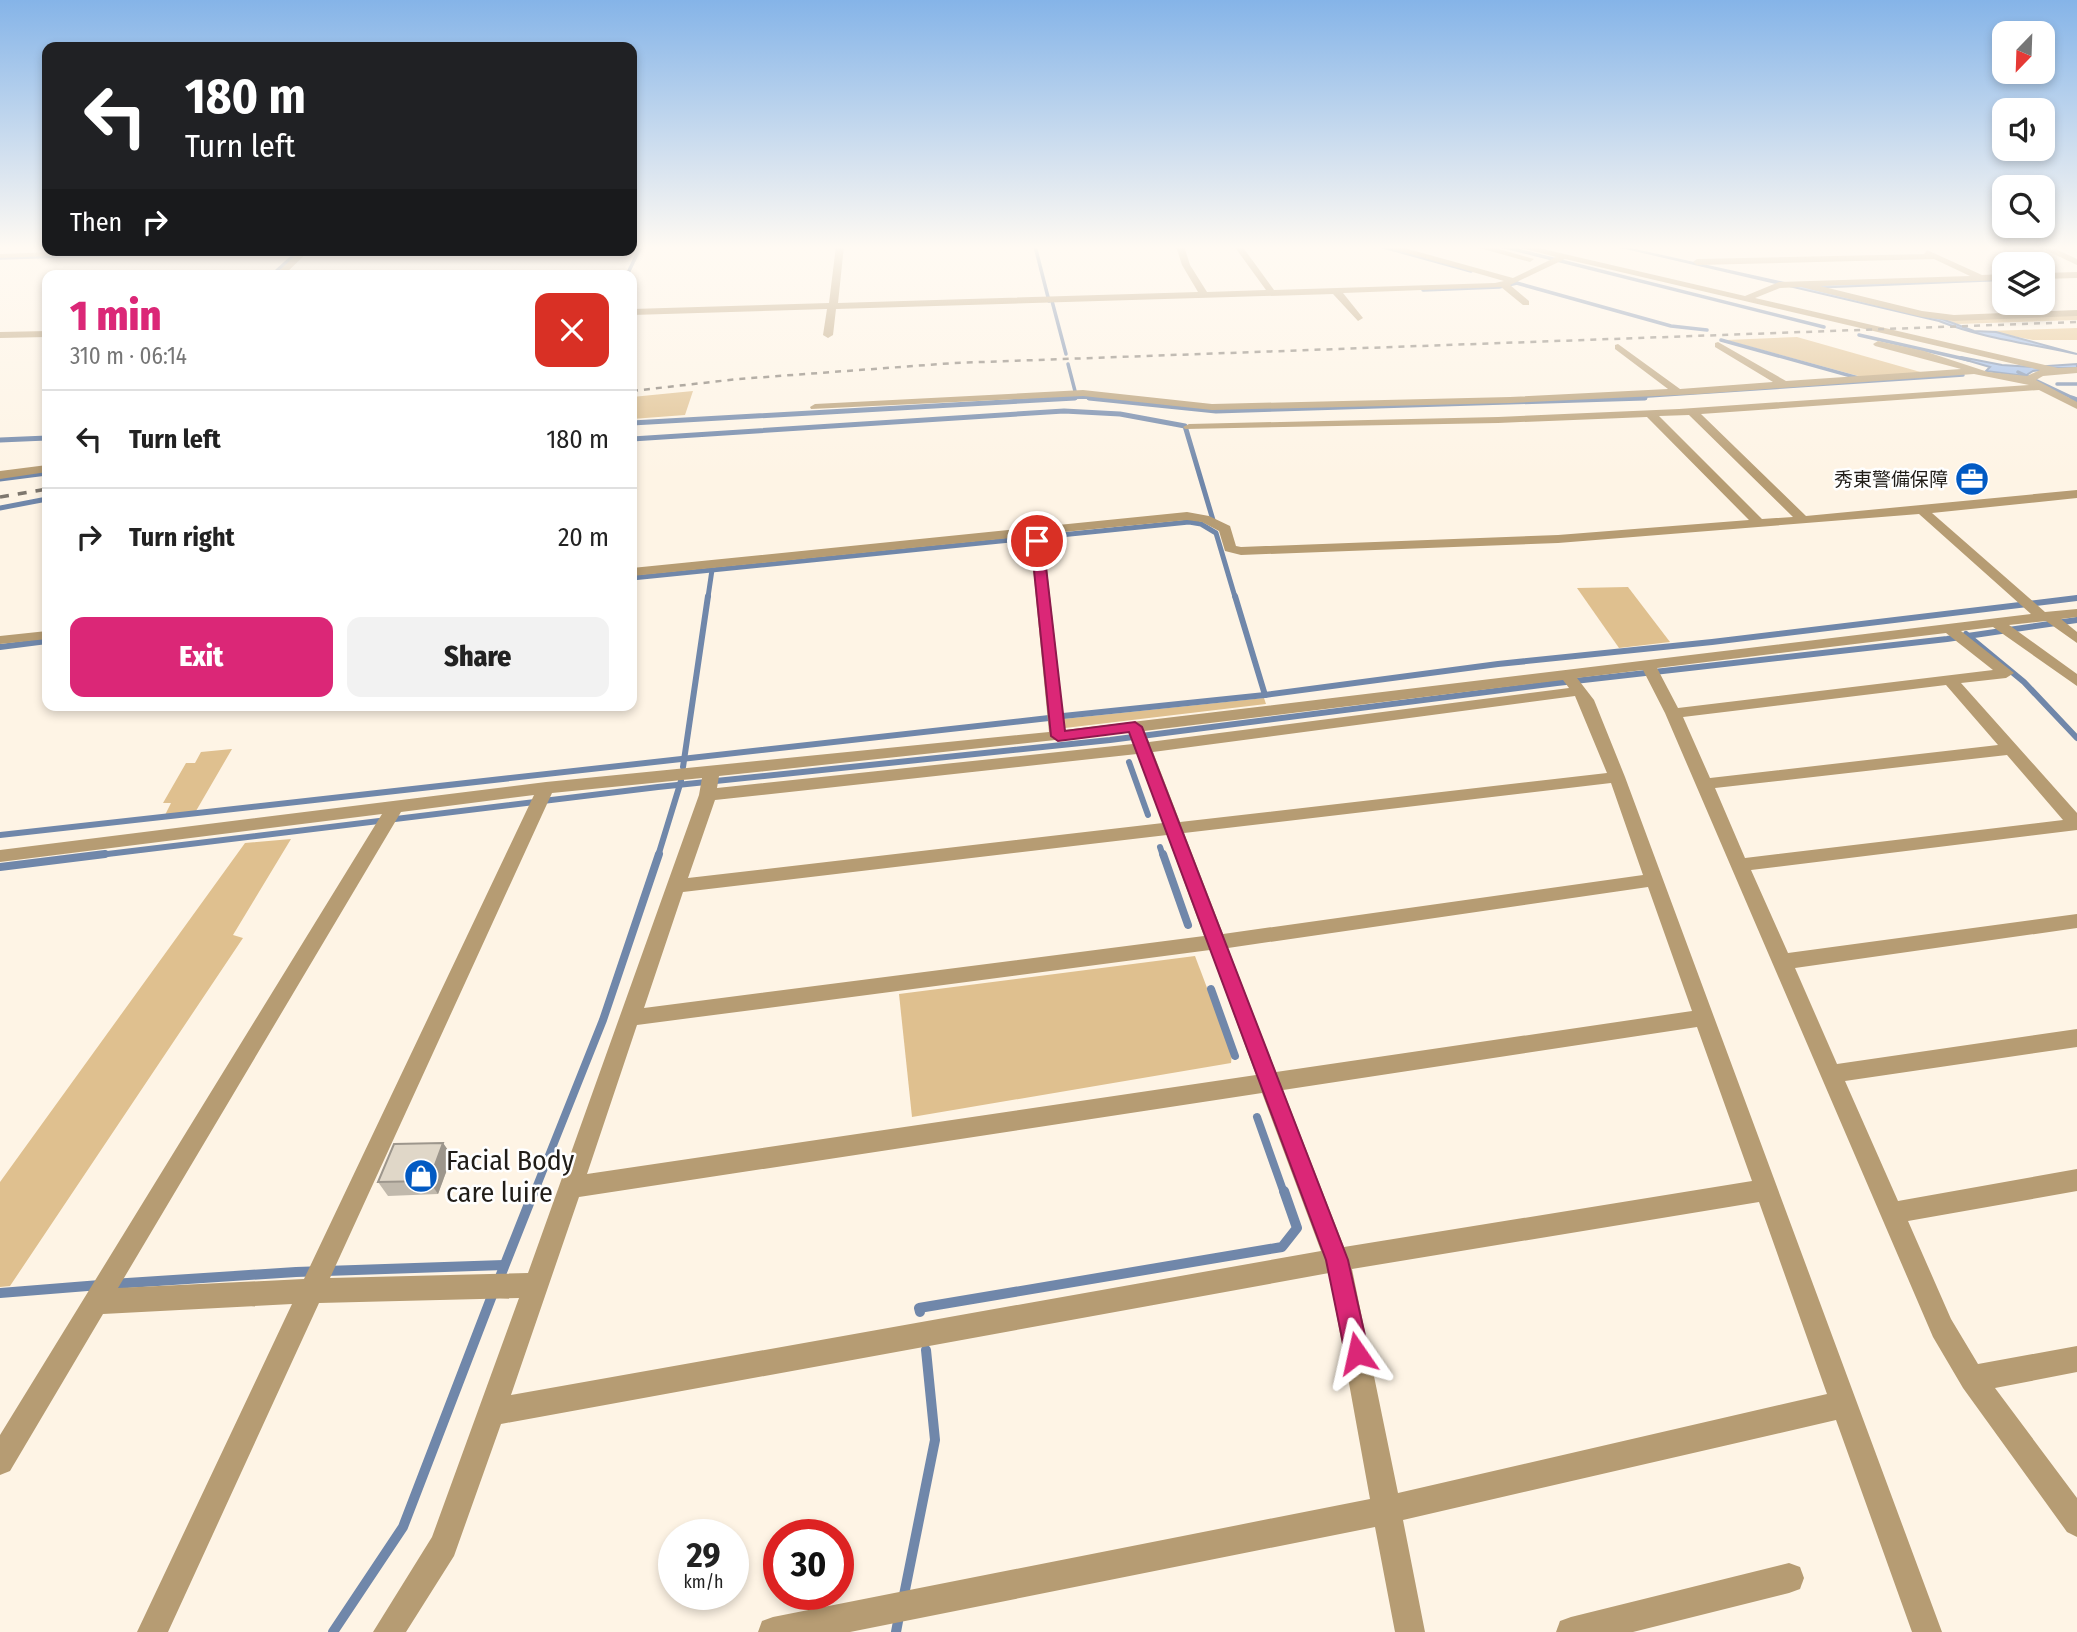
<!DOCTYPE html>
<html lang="en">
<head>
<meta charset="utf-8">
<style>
  :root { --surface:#fff; --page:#f2f2f2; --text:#222; --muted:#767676; --line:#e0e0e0; --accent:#db2777 }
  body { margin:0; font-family:"Fira Sans Condensed","Noto Sans JP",sans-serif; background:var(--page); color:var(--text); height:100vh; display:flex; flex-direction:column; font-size:26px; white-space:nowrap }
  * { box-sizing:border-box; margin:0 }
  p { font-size:23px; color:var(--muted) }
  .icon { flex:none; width:38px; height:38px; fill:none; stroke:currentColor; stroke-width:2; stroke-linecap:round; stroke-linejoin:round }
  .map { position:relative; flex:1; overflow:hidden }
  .panel { position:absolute; left:42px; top:270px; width:595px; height:441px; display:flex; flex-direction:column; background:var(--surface); border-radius:14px; box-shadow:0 4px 10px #0003 }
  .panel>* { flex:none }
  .top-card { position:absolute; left:42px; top:42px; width:595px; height:214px; border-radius:14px; box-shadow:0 4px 10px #0003; background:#202124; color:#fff; overflow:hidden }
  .needle { width:46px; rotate:203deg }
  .buttons { position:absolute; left:1992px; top:21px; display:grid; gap:14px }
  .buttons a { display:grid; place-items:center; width:63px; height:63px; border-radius:14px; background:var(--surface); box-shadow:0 4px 10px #0003; font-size:35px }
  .speed { position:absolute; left:658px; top:1519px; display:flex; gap:14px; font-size:35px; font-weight:700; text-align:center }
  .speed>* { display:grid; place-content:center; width:91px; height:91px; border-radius:50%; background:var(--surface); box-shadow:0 4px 10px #0003; line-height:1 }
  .speed small { font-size:18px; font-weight:400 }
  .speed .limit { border:10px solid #d22; background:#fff; color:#111 }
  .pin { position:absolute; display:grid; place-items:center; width:60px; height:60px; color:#fff; margin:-30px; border:4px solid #fff; border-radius:50%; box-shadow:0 2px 7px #0007 }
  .me { position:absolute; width:77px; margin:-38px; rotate:349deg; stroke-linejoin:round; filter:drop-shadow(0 0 5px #0008) }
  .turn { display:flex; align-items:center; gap:24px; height:147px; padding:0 28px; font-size:32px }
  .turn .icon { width:91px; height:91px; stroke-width:2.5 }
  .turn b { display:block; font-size:49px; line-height:60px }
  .then { display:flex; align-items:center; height:66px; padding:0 28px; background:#0003; gap:14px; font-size:26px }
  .round { display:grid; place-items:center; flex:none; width:74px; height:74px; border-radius:14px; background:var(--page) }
  .headline { display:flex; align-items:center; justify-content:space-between; height:119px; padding:0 28px }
  h1 { font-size:42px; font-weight:800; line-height:52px; color:var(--accent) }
  .primary-button { display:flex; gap:14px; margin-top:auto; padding:14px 28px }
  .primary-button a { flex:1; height:80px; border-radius:14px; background:var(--accent); color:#fff; font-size:28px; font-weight:800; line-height:80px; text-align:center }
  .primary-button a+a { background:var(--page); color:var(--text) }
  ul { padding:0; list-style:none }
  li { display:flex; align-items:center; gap:21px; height:98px; padding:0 28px; border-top:2px solid var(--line) }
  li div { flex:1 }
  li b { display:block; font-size:26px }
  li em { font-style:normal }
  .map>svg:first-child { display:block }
  .green { fill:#dfc08f }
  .forest { fill:#e3c088 }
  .water { fill:#92b4e8; stroke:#7087aa; stroke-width:2 }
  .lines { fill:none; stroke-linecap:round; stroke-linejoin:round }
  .stream-far4 { stroke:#7087aa; stroke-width:3.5 }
  .stream-far3 { stroke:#7087aa; stroke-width:5 }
  .stream-far2 { stroke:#7087aa; stroke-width:6 }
  .stream-far1 { stroke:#7087aa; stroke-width:8 }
  .stream { stroke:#7087aa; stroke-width:10 }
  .minor { fill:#b69c73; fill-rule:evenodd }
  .rail-far1 { stroke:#7e776e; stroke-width:2.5; stroke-dasharray:6 6; stroke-linecap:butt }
  .rail { stroke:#7e776e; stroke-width:3.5; stroke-dasharray:9 9; stroke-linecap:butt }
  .wall { fill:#c1b9ac }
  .shaded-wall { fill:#9d968c }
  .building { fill:#e0d7c8; stroke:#9d968c; stroke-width:2 }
  .route { fill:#db2777; stroke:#8e194d; stroke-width:2 }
  .labels { text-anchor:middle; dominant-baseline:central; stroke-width:5; stroke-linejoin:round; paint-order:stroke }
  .far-poi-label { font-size:19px; fill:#211d18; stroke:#fff; text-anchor:end }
  .near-poi-label { font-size:28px; fill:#211d18; stroke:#fff; text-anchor:start }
</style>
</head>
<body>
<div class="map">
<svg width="2077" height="1632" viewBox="0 0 2077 1632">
  <rect width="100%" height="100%" fill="#fef4e5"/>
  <g class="green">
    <polygon points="2077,315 2077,320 1957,324 1942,318"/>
    <polygon points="1797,337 1924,373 1862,377 1726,340"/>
    <polygon points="693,391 685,415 632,419 632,397"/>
    <polygon points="1628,587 1670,642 1619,648 1577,588"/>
    <polygon points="1264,698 1266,704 1065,728 1063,719"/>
    <polygon points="232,749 196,811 165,815 171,803 163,803 186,763 195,763 201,752"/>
    <polygon points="291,839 233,935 243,938 10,1286 0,1287 0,1182 245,843"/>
    <polygon points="1195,956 1232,1054 1231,1063 912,1117 899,994"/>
  </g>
  <polygon class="forest" points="2077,328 2077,340 2033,340 1987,331"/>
  <g class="water">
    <path d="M1617,246L1794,285L2004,280L1810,288L1942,319L1974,331L1996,332L2077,354C2032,344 1981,338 1939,321Z"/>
    <polygon points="1961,357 2002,365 2033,367 2077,364 2077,368 2055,368 2033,371 2025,376 1986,371 1990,367 1959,358"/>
  </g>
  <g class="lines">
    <g class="stream-far4">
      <polyline points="1035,246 1049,301"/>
      <polyline points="1380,246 1471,271"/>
      <polyline points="1501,246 1824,327"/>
      <polyline points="0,258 267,250"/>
      <polyline points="272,275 300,250"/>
      <polyline points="627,275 641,246"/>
      <polyline points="1513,282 1671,326 1707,330"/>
      <polyline points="1423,290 1499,287 1517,283"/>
      <polyline points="1052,301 1066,354"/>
      <polyline points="1859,335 1969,360"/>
      <polyline points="1721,340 1862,379"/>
      <polyline points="1068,364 1075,391"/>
      <polyline points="2018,372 2075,399"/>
      <polyline points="2057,384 2077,384"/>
      <polyline points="1045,399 1084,397 1105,399"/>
      <polyline points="1603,399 1963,375"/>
    </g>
    <g class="stream-far3">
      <polyline points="1089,398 1216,411 1645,398"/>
      <polyline points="2072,398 2077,400"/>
      <polyline points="632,423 1075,398"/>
      <polyline points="632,439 1064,411 1120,414 1185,426 1213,520"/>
      <polyline points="0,440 47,438"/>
      <polyline points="0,479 47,473"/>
      <polyline points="0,508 47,499"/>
      <polyline points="632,578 1189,522 1201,524 1216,533 1235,597"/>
      <polyline points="708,597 712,570"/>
    </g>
    <g class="stream-far2">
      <polyline points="1235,596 1265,695"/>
      <polyline points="1966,634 2024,682 2077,738"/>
      <polyline points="0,647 47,641"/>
      <polyline points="1063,716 1265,695 1498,664 1712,642 2077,598"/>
      <polyline points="1129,762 1148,815"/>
      <polyline points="683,767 708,596"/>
      <polyline points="0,835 1049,718"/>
      <polyline points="1160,847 1163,856"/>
      <polyline points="91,856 658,787 1110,740 1557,683 1947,639 2077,620"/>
      <polyline points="658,856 681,781"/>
    </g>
    <g class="stream-far1">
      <polyline points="1163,854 1188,925"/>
      <polyline points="0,867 105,854"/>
      <polyline points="1211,989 1235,1056"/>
      <polyline points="1257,1117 1284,1193"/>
      <polyline points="534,1193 603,1020 659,854"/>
    </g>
    <g class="stream">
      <polyline points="498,1282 534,1191"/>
      <polyline points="112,1284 296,1272 504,1265"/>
      <polyline points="0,1293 100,1285"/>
      <polyline points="920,1312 919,1308 1282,1247 1297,1228 1284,1191"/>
      <polyline points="903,1600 935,1440 926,1350"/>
      <polyline points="333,1632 403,1527 493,1293"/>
      <polyline points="896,1632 899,1616"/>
    </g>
    <g class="minor">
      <path d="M836,246H844L838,303L1198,292L1182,265L1176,246H1184L1190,265L1207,292L1266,290L1234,246H1242L1274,290L1495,283L1504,281L1382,246H1397L1513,278L1556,257L1513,246H1530L1745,296L1779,282L1970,276L1934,259L1697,265L1693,262L1697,259L1924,254L1927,250L1982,275L2004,274V280L1820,286L1922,311L1954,315L2077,310V316L1954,321L1922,317L1801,287L1780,288L1755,298L2058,368L2077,367V373L2043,376L2036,380L2077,402V409L2039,390L1701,414L1806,516L2077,490V498L1932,513L2045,612L2077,609V617L2061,619L2077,632V643L2046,621L2009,625L2077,674V686L1993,627L1961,631L2014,673L2006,678L1961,683L2077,813V830L1751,870L1788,953L2077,914V928L1795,968L1837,1064L2077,1029V1047L1845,1081L1898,1201L2077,1169V1191L1908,1221L1951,1319L1978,1364L2077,1346V1372L1995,1388L2077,1498V1537L2067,1532L1963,1388L1933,1337L1665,713L1643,670L1577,678L1594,700L1625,777L1942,1632H1912L1836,1420L1403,1520L1425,1632H1395L1375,1527L850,1632H758L762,1621L773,1617L1370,1499L1329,1273L501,1424L454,1556L406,1632H373L432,1537L519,1298L319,1303L168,1632H137L292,1304L103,1314L10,1471L0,1475V1435L382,814L0,862V850L546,782L1049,732L1030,536L632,576V568L1187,512L1209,516L1230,526L1236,546L1241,547L1558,535L1749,520L1647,417L1498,423L1185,429L1183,427L1189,424L1498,417L1679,409L2029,385L1974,374L1698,394L1510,403L1212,410L1083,396L811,409L810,407L815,404L1083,390L1212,404L1510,397L1668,389L1615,349V345L1618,344L1680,389L1773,382L1715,347V343L1718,342L1786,381L1961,369L1875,346L1873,344L1878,341L1924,351L1988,372L2027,376L2040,370L1565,259L1510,285L1529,301V305H1523L1501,287L1343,293L1363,318L1358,321L1333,294L836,309L833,335L828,338L823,335L827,309L632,315V309L829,303ZM1689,415L1793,517L1762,519L1659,416ZM1919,514L2031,614L1065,730L1043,534L1187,520L1202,522L1219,531L1225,551L1241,555L1558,543ZM1946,633L1993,670L1678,708L1657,668ZM1563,680L1569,688L1149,742L1144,731ZM1946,685L1998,745L1710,778L1683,717ZM1575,696L1607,773L1180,822L1153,752ZM1129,732L1133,744L717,788L719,776ZM1137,754L1163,823L688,878L715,800ZM2007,755L2063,820L1745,858L1715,788ZM702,778L699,795L528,1273L330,1278L552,793ZM1611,783L1643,875L1223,934L1184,833ZM534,795L304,1279L118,1288L401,812ZM1167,835L1204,936L644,1008L683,892ZM1648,887L1692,1011L1276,1072L1228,948ZM1210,950L1256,1075L587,1174L637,1025ZM1697,1027L1752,1181L1344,1247L1283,1090ZM1262,1093L1321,1251L511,1395L579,1197ZM1759,1202L1827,1394L1398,1493L1352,1269Z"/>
      <polygon points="1472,246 1488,246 1534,259 1530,262"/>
      <polygon points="2037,246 2049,246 2077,259 2077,265"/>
      <polygon points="105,250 197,250 0,258 0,254"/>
      <polygon points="205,250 219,250 201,255 201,251"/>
      <polygon points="301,250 310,250 284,275 275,275"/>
      <polygon points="2077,272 2077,278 2042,279 2042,273"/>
      <polygon points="47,331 47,337 0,338 0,332"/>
      <polygon points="47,465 47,472 0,479 0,471"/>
      <polygon points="47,631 47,639 0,644 0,636"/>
      <polygon points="1789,1563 1800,1567 1804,1578 1800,1589 1789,1593 1633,1632 1556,1632 1560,1621 1571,1617"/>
    </g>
    <polyline class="rail-far1" points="632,391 738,379 954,363 2077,322"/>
    <polyline class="rail" points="0,497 47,489"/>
  </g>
  <polygon class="wall" points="443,1143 452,1156 438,1194 388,1196 378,1182"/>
  <polygon class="shaded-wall" points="443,1143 452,1156 438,1194 429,1181"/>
  <polygon class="building" points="443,1143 429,1181 378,1182 394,1144"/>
  <linearGradient id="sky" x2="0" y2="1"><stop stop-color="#85b4e8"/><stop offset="0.52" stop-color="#fffaf3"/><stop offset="1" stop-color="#fffaf3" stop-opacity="0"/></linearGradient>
  <rect width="2077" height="475" fill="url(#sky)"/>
  <polygon class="route" points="1037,538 1043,541 1065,731 1135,722 1142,727 1348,1260 1369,1353 1365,1361 1357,1365 1348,1361 1345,1353 1326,1260 1129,732 1058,741 1051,736 1031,541"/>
  <defs>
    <g id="office-disc" transform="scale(1.75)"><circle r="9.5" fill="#025ac3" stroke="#fff"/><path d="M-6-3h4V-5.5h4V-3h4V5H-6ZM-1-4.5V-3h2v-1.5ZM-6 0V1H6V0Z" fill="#fff"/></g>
    <g id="shop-disc" transform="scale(1.75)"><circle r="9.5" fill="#025ac3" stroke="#fff"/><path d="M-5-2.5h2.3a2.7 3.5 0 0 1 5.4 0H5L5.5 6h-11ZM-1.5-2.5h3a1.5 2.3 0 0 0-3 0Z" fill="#fff"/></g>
  </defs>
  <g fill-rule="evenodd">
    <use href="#office-disc" x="1972" y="479"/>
    <use href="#shop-disc" x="421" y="1176"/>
  </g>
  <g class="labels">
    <g class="far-poi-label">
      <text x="1948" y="479">秀東警備保障</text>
    </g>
    <g class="near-poi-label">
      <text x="446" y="1160">Facial Body<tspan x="446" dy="32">care luire</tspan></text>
    </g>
  </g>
</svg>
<div class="buttons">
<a><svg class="needle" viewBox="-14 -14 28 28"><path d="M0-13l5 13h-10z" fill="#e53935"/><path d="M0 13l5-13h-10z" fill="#767676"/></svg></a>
<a><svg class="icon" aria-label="sound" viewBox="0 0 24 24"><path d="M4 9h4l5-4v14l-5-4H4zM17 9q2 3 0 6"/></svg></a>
<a><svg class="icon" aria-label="search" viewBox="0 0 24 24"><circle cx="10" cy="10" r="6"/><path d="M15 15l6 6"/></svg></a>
<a><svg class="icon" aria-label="layers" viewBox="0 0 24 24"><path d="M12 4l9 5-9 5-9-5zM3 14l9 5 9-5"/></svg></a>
</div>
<div class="speed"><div>29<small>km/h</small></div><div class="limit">30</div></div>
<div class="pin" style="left:1037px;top:541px;background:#d93025"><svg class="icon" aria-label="arrive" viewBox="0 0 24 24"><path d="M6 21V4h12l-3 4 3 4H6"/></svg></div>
<svg class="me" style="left:1357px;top:1353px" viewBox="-20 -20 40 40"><path d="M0-17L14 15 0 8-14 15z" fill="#db2777" stroke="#fff" stroke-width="4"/></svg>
<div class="top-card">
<div class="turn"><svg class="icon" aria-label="left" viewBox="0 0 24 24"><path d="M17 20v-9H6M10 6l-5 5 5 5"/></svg><div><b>180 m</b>Turn left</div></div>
<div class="then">Then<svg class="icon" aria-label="right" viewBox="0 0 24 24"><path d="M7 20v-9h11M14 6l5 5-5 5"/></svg></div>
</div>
<section class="panel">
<div class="headline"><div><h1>1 min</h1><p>310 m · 06:14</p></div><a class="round" style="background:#d93025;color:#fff"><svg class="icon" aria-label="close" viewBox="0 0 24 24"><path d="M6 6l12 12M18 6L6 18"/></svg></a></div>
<ul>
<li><svg class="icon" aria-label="left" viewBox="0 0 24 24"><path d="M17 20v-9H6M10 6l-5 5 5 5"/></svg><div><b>Turn left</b></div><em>180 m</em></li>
<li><svg class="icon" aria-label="right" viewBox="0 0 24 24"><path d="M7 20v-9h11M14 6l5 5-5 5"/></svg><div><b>Turn right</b></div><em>20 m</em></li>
</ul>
<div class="primary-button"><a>Exit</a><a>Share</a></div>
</section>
</div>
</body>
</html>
